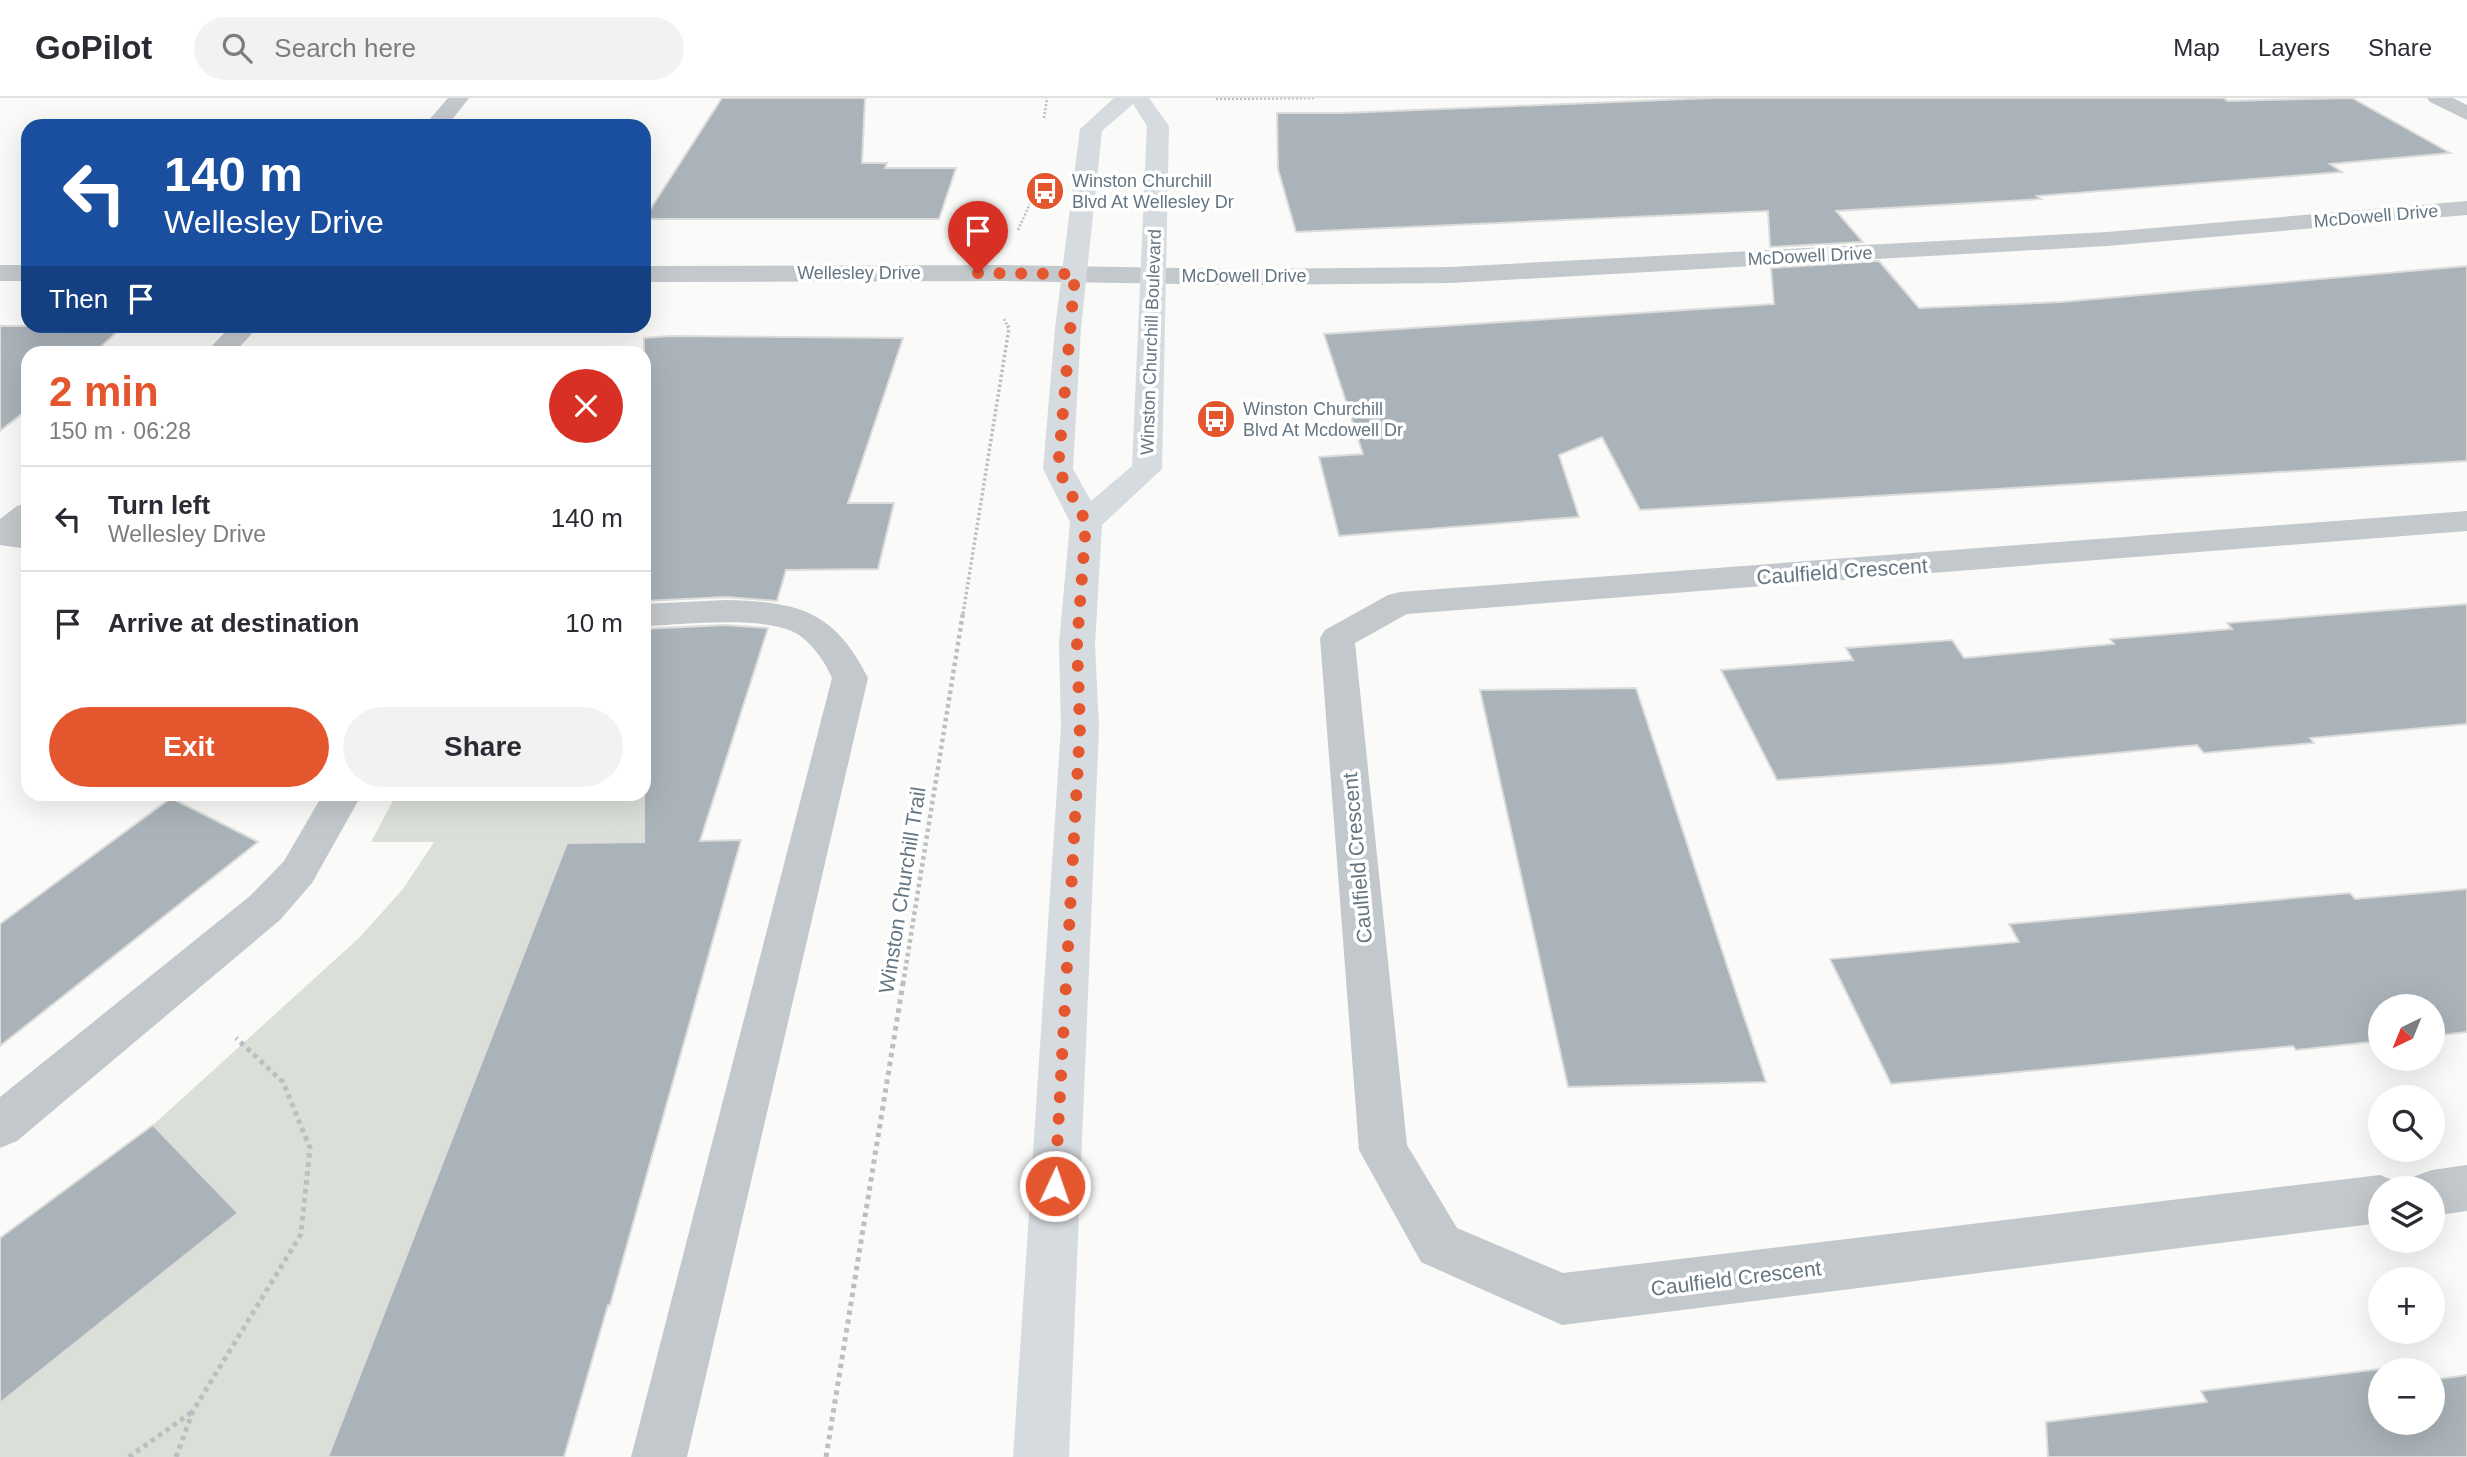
<!DOCTYPE html>
<html lang="en">
<head>
<meta charset="utf-8">
<style>
  :root { --surface:#fff; --page:#f2f2f3; --text:#2b2b33; --muted:#7c7c81; --line:#e1e1e2; --accent:#e4572e }
  body { margin:0; font-family:Helvetica,sans-serif; background:var(--page); color:var(--text); height:100vh; display:flex; flex-direction:column; font-size:26px; white-space:nowrap }
  * { box-sizing:border-box; margin:0 }
  p { font-size:23px; color:var(--muted) }
  .icon { flex:none; width:38px; height:38px; fill:none; stroke:currentColor; stroke-width:2; stroke-linecap:round; stroke-linejoin:round }
  .map { position:relative; flex:1; overflow:hidden }
  .details { position:absolute; left:21px; top:248px; width:630px; height:455px; display:flex; flex-direction:column; background:var(--surface); border-radius:21px; box-shadow:0 7px 28px #0002 }
  .details>* { flex:none }
  .top-card { position:absolute; left:21px; top:21px; width:630px; height:214px; border-radius:21px; box-shadow:0 7px 28px #0002; background:#1a4fa0; color:#fff; overflow:hidden }
  .needle { width:46px; rotate:223deg }
  .fabs { position:absolute; left:2368px; top:896px; display:grid; gap:14px }
  .fabs a { display:grid; place-items:center; width:77px; height:77px; border-radius:50%; background:var(--surface); box-shadow:0 7px 28px #0002; font-size:35px }
  .pin { position:absolute; display:grid; place-items:center; width:60px; height:60px; color:#fff; margin:-72px -30px; border-radius:50% 50% 50% 0; rotate:-45deg; box-shadow:0 0 7px #0007 }
  .pin .icon { rotate:45deg }
  .me { position:absolute; width:77px; margin:-38px; rotate:3deg; stroke-linejoin:round; filter:drop-shadow(0 0 5px #0008) }
  .turn { display:flex; align-items:center; gap:24px; height:147px; padding:0 28px; font-size:32px }
  .turn .icon { width:91px; height:91px; stroke-width:2.5 }
  .turn b { display:block; font-size:49px; line-height:60px }
  .then { display:flex; align-items:center; height:66px; padding:0 28px; background:#0003; gap:14px; font-size:26px }
  .round { display:grid; place-items:center; flex:none; width:74px; height:74px; border-radius:37px; background:var(--page) }
  .summary { display:flex; align-items:center; justify-content:space-between; height:119px; padding:0 28px }
  h1 { font-size:42px; font-weight:700; line-height:52px; color:var(--accent) }
  .primary-button { display:flex; gap:14px; margin-top:auto; padding:14px 28px }
  .primary-button a { flex:1; height:80px; border-radius:42px; background:var(--accent); color:#fff; font-size:28px; font-weight:700; line-height:80px; text-align:center }
  .primary-button a+a { background:var(--page); color:var(--text) }
  ul { padding:0; list-style:none }
  li { display:flex; align-items:center; gap:21px; height:105px; padding:0 28px; border-top:2px solid var(--line) }
  li div { flex:1 }
  li b { display:block; font-size:26px }
  li em { font-style:normal }
  header { display:flex; align-items:center; gap:42px; box-sizing:border-box; height:98px; padding:0 35px; background:var(--surface); border-bottom:2px solid var(--line) }
  header strong { font-size:33px }
  nav { display:flex; gap:38px; margin-inline-start:auto; font-size:24px }
  .search { width:490px; height:63px; background:var(--page); display:flex; align-items:center; gap:18px; box-sizing:border-box; padding:0 24px; border-radius:38px; color:var(--muted); font-size:26px }
  .map>svg:first-child { display:block }
  .green { fill:#dadfd7 }
  .building { fill:#aab3b9; stroke:#dcdcda; stroke-width:2 }
  .lines { fill:none; stroke-linecap:round; stroke-linejoin:round }
  .path-far3 { stroke:#bbbfc2; stroke-width:2.5; stroke-dasharray:2 2; stroke-linecap:butt }
  .path-far2 { stroke:#bbbfc2; stroke-width:3.5; stroke-dasharray:2.5 2.5; stroke-linecap:butt }
  .path-far1 { stroke:#bbbfc2; stroke-width:4.5; stroke-dasharray:3.5 3.5; stroke-linecap:butt }
  .path { stroke:#bbbfc2; stroke-width:5; stroke-dasharray:4.5 4.5; stroke-linecap:butt }
  .service { fill:#c3c8cc; fill-rule:evenodd }
  .minor { fill:#c3c8cc; fill-rule:evenodd }
  .tertiary { fill:#c3c8cc; fill-rule:evenodd }
  .secondary { fill:#d6dbdf; fill-rule:evenodd }
  .route { stroke:#e4572e; stroke-width:12; stroke-dasharray:0 21.6 }
  .labels { text-anchor:middle; dominant-baseline:central; stroke-width:7; stroke-linejoin:round; paint-order:stroke }
  .far-poi-label { font-size:18px; fill:#657683; stroke:#fff; text-anchor:start }
  .far-street-label { font-size:18px; fill:#657683; stroke:#fff }
  .street-label { font-size:21px; fill:#657683; stroke:#fff }
</style>
</head>
<body>
<header>
<strong>GoPilot</strong>
<div class="search"><svg class="icon" aria-label="search" viewBox="0 0 24 24"><circle cx="10" cy="10" r="6"/><path d="M15 15l6 6"/></svg>Search here</div>
<nav><a>Map</a><a>Layers</a><a>Share</a></nav>
</header>
<div class="map">
<svg width="2467" height="1359" viewBox="0 0 2467 1359">
  <rect width="100%" height="100%" fill="#fafaf8"/>
  <polygon class="green" points="723,672 698,743 567,746 328,1359 0,1359 0,1305 238,1115 153,1027 359,840 403,791 434,744 371,744 396,697 644,696 644,673"/>
  <g class="building">
    <polygon points="722,0 865,0 862,65 887,65 885,70 956,70 939,121 644,121"/>
    <polygon points="1712,0 2223,0 2228,3 2352,0 2450,55 2330,66 2342,74 2037,98 2041,101 1836,113 1863,144 1770,149 1768,113 1296,134 1278,71 1277,15 1343,15"/>
    <polygon points="1879,163 1919,210 2061,204 2467,168 2467,363 1640,412 1602,339 1559,357 1579,419 1339,438 1319,359 1363,356 1324,236 1774,206 1771,170"/>
    <polygon points="0,228 123,228 93,256 28,256 28,311 0,333"/>
    <polygon points="670,238 903,240 848,405 894,405 878,471 786,472 777,503 726,499 644,503 644,240"/>
    <polygon points="2467,506 2467,626 2310,640 2314,645 2204,655 2197,647 2002,666 1777,682 1721,572 1853,562 1846,550 1952,542 1964,560 2114,546 2110,541 2232,531 2227,525"/>
    <polygon points="724,527 768,530 700,743 741,742 610,1207 608,1207 564,1359 328,1359 567,745 644,744 644,531"/>
    <polygon points="1636,590 1734,889 1766,984 1568,989 1480,592"/>
    <polygon points="171,700 258,744 0,948 0,826"/>
    <polygon points="2467,791 2467,934 2432,938 2432,908 2380,908 2380,943 2296,952 2293,948 1891,986 1830,861 2019,844 2009,826 2350,795 2355,801"/>
    <polygon points="153,1027 238,1115 0,1305 0,1140"/>
    <polygon points="2413,1267 2417,1272 2380,1272 2380,1325 2432,1325 2432,1282 2467,1277 2467,1359 2048,1359 2046,1324 2207,1304 2201,1293"/>
  </g>
  <g class="lines">
    <g class="path-far3">
      <polyline points="1216,1 1316,0"/>
      <polyline points="1044,20 1047,0"/>
      <polyline points="1018,132 1032,101"/>
      <polyline points="1004,221 1007,227"/>
    </g>
    <polyline class="path-far2" points="963,516 1009,230 1006,225"/>
    <polyline class="path-far1" points="903,886 963,515"/>
    <g class="path">
      <polyline points="129,1359 192,1314"/>
      <polyline points="176,1359 193,1313 301,1136 310,1050 283,984 236,940"/>
      <polyline points="826,1359 903,885"/>
    </g>
    <g class="service">
      <polygon points="0,427 28,431 28,451 0,447"/>
      <path d="M726,502C798,504 834,512 868,580L687,1359H631L832,580C825,564 814,548 799,537C767,516 683,527 644,528V506Z"/>
      <polygon points="323,696 362,696 312,785 280,822 17,1043 0,1050 0,999 250,798 284,763"/>
    </g>
    <g class="minor">
      <rect x="0" y="167" width="28" height="16"/>
      <polygon points="2467,413 2467,433 1407,516 1355,545 1407,1047 1457,1130 1563,1175 2380,1077 2397,1084 2400,1090 2380,1090 2380,1125 1562,1227 1421,1164 1359,1052 1320,540 1325,532 1388,497 1400,494"/>
      <polygon points="2467,1067 2467,1113 2432,1118 2432,1090 2409,1090 2415,1078 2432,1072"/>
    </g>
    <g class="tertiary">
      <polygon points="448,0 469,0 447,28 424,28"/>
      <polygon points="2427,0 2453,0 2467,7 2467,22 2430,4"/>
      <polygon points="2467,103 2467,117 2107,148 1451,185 1239,187 1006,183 644,184 644,168 1006,167 1239,171 1451,169 2107,134"/>
      <polygon points="231,228 259,228 233,256 204,256"/>
      <polygon points="28,405 28,431 11,444 0,447 0,421 17,408"/>
    </g>
    <path class="secondary" d="M1114,0H1149L1169,28L1162,371L1102,427L1095,546L1099,629L1069,1359H1013L1061,629L1059,546L1070,424L1043,371L1055,230L1080,31ZM1133,6L1147,28L1132,368L1091,403L1073,371L1081,230L1102,33Z"/>
  </g>
  <g class="lines">
    <polyline class="route" points="978,175 1075,176 1058,371 1086,424 1077,546 1080,629 1055,1088"/>
  </g>
  <defs>
    <g id="bus-disc" transform="scale(2.0125)"><circle r="9.5" fill="#e4572e" stroke="#fff"/><path d="M-5-6H5V4H4V6H2V4H-2V6H-4V4H-5ZM-3.5-4V0h7V-4ZM-3.5 1.2v1.5H-2V1.2ZM2 1.2v1.5H3.5V1.2Z" fill="#fff"/></g>
  </defs>
  <g fill-rule="evenodd">
    <use href="#bus-disc" x="1045" y="93"/>
    <use href="#bus-disc" x="1216" y="321"/>
  </g>
  <g class="labels">
    <g class="far-poi-label">
      <text x="1072" y="83">Winston Churchill<tspan x="1072" dy="21">Blvd At Wellesley Dr</tspan></text>
      <text x="1243" y="311">Winston Churchill<tspan x="1243" dy="21">Blvd At Mcdowell Dr</tspan></text>
    </g>
    <g class="far-street-label">
      <text transform="translate(2376 118) rotate(-5)">McDowell Drive</text>
      <text transform="translate(1810 158) rotate(-3)">McDowell Drive</text>
      <text x="859" y="175">Wellesley Drive</text>
      <text x="1244" y="178">McDowell Drive</text>
      <text transform="translate(1151 244) rotate(-88)">Winston Churchill Boulevard</text>
    </g>
    <g class="street-label">
      <text transform="translate(1842 473) rotate(-4)">Caulfield Crescent</text>
      <text transform="translate(1357 760) rotate(-95)">Caulfield Crescent</text>
      <text transform="translate(902 792) rotate(-81)">Winston Churchill Trail</text>
      <text transform="translate(1736 1180) rotate(-7)">Caulfield Crescent</text>
    </g>
  </g>
</svg>
<div class="fabs">
<a><svg class="needle" viewBox="-14 -14 28 28"><path d="M0-13l5 13h-10z" fill="#e53935"/><path d="M0 13l5-13h-10z" fill="#7c7c81"/></svg></a>
<a><svg class="icon" aria-label="search" viewBox="0 0 24 24"><circle cx="10" cy="10" r="6"/><path d="M15 15l6 6"/></svg></a>
<a><svg class="icon" aria-label="layers" viewBox="0 0 24 24"><path d="M12 4l9 5-9 5-9-5zM3 14l9 5 9-5"/></svg></a>
<a>+</a>
<a>−</a>
</div>
<div class="pin" style="left:978px;top:175px;background:#d93025"><svg class="icon" aria-label="arrive" viewBox="0 0 24 24"><path d="M6 21V4h12l-3 4 3 4H6"/></svg></div>
<svg class="me" style="left:1055px;top:1088px" viewBox="-20 -20 40 40"><circle r="17" fill="#e4572e" stroke="#fff" stroke-width="3"/><path d="M0-11L8 9 0 5-8 9z" fill="#fff"/></svg>
<div class="top-card">
<div class="turn"><svg class="icon" aria-label="left" viewBox="0 0 24 24"><path d="M17 20v-9H6M10 6l-5 5 5 5"/></svg><div><b>140 m</b>Wellesley Drive</div></div>
<div class="then">Then<svg class="icon" aria-label="arrive" viewBox="0 0 24 24"><path d="M6 21V4h12l-3 4 3 4H6"/></svg></div>
</div>
<section class="details">
<div class="summary"><div><h1>2 min</h1><p>150 m · 06:28</p></div><a class="round" style="background:#d93025;color:#fff"><svg class="icon" aria-label="close" viewBox="0 0 24 24"><path d="M6 6l12 12M18 6L6 18"/></svg></a></div>
<ul>
<li><svg class="icon" aria-label="left" viewBox="0 0 24 24"><path d="M17 20v-9H6M10 6l-5 5 5 5"/></svg><div><b>Turn left</b><p>Wellesley Drive</p></div><em>140 m</em></li>
<li><svg class="icon" aria-label="arrive" viewBox="0 0 24 24"><path d="M6 21V4h12l-3 4 3 4H6"/></svg><div><b>Arrive at destination</b></div><em>10 m</em></li>
</ul>
<div class="primary-button"><a>Exit</a><a>Share</a></div>
</section>
</div>
</body>
</html>
